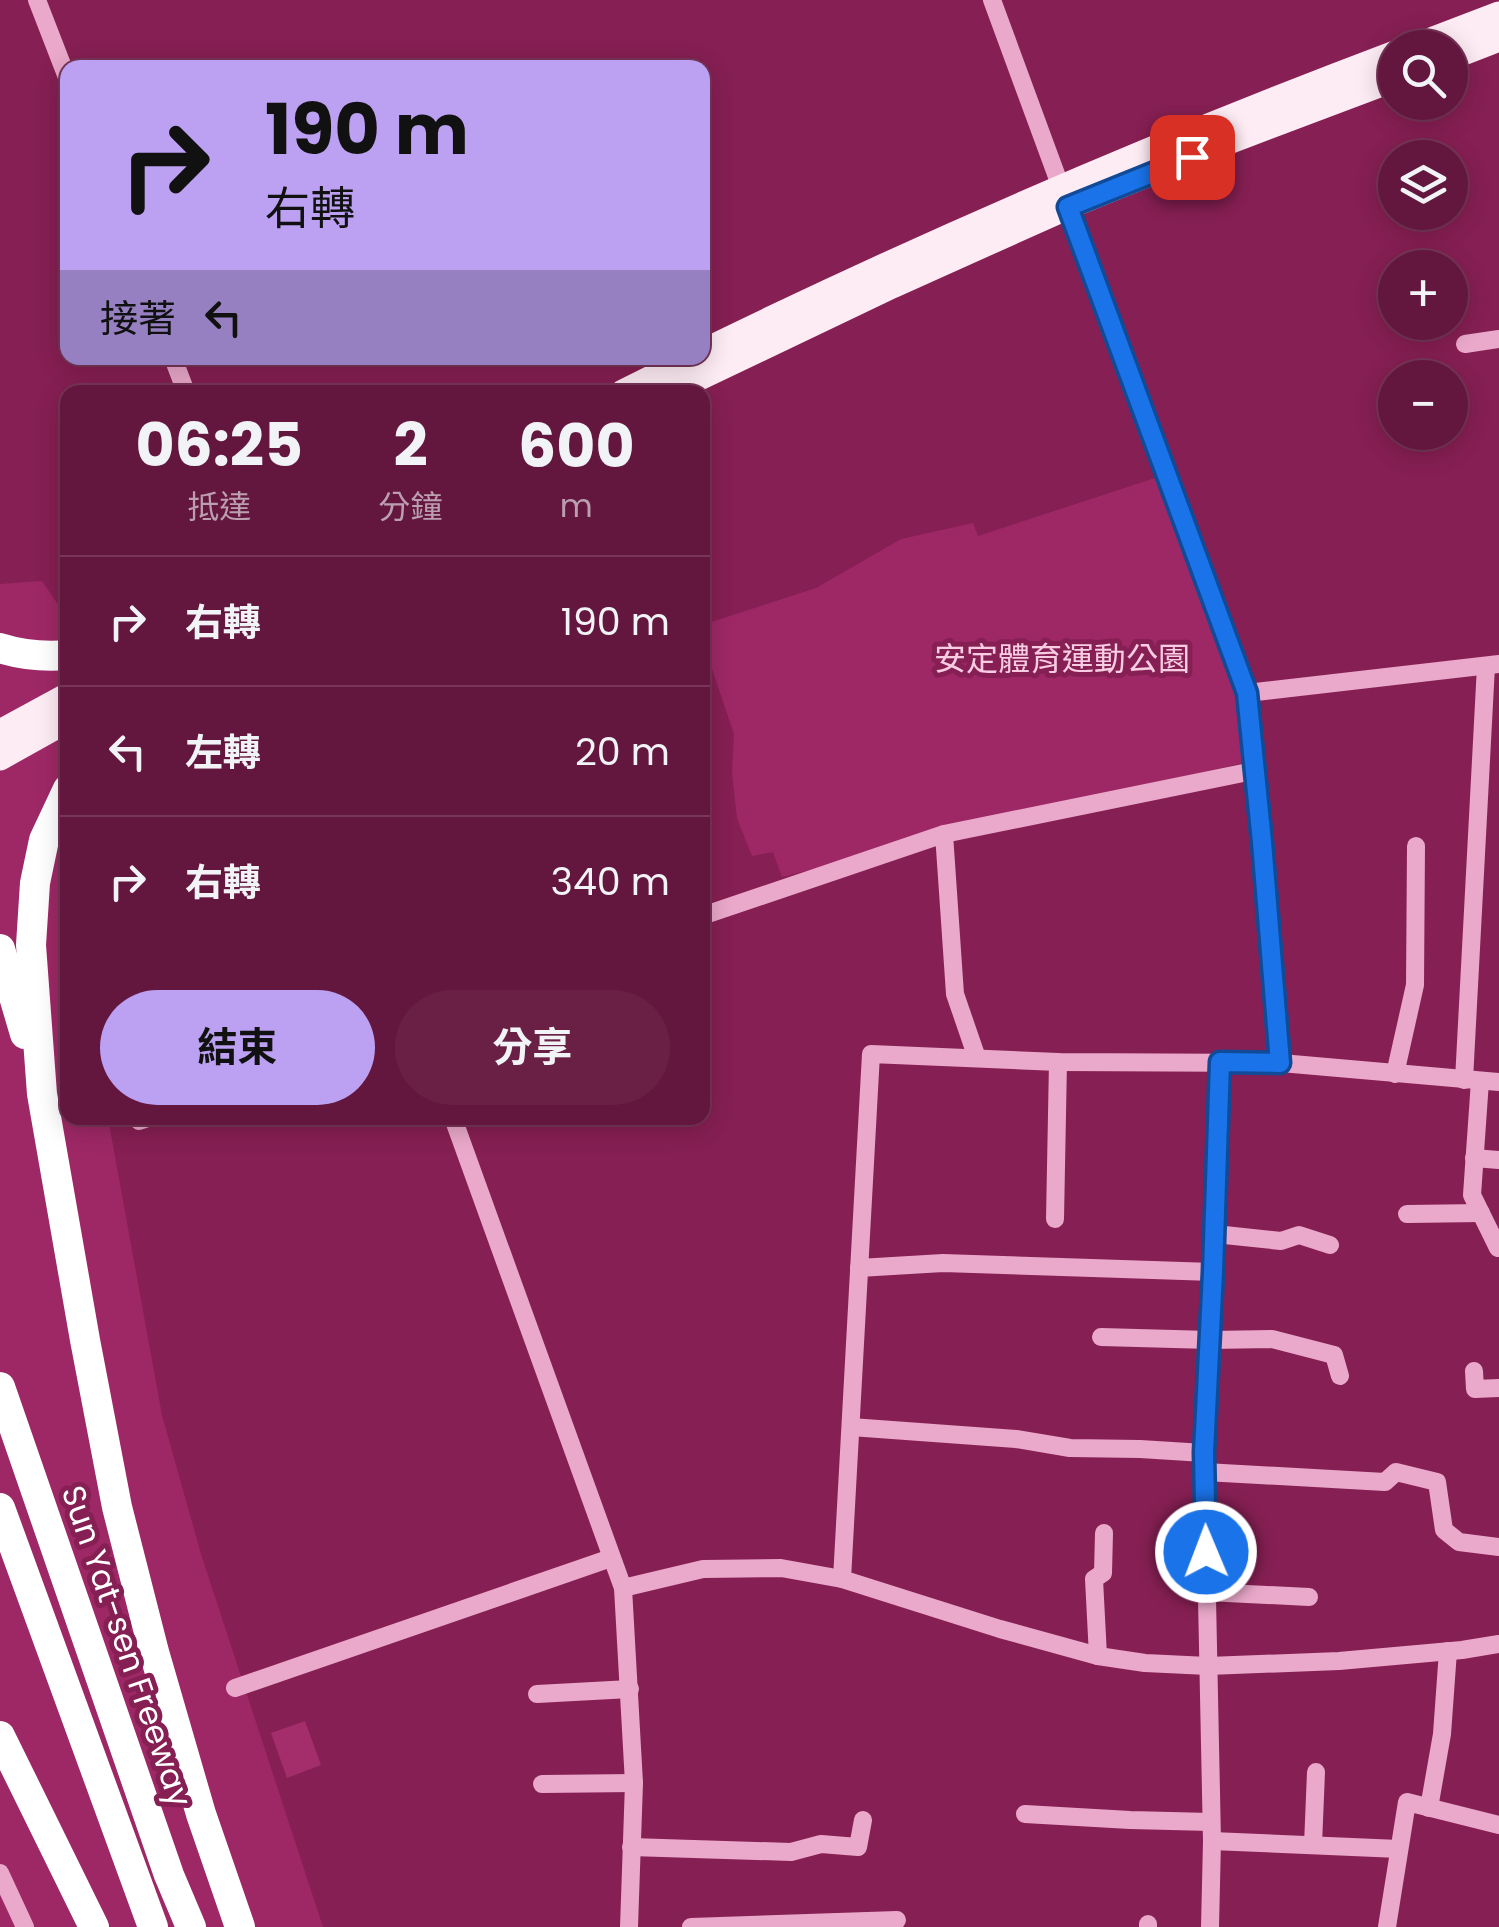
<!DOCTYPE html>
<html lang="zh-TW">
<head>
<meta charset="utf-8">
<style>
  :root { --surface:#64173e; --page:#6a2045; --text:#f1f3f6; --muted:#bb9fb0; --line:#783658; --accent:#bca0f2 }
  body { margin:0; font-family:Poppins,"Noto Sans TC",sans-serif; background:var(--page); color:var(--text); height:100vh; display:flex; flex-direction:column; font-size:38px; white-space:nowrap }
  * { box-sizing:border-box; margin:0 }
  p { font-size:32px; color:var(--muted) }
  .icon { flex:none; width:55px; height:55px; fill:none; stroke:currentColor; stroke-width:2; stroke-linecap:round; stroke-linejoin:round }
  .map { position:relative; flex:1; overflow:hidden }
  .panel { position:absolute; left:60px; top:385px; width:650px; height:740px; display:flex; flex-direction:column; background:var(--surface); border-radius:20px; box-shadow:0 5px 25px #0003,0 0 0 2px var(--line) }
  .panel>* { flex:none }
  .guide { position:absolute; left:60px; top:60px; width:650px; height:305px; border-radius:20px; box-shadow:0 5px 25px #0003,0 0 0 2px var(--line); background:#bca0f2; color:#111; overflow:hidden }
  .buttons { position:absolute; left:1378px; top:30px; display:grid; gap:20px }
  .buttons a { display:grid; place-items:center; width:90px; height:90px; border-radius:50%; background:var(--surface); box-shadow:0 5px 25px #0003,0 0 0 2px var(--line); font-size:50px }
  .pin { position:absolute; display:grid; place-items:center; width:85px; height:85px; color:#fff; margin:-42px; border-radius:20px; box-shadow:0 5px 15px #0006 }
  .me { position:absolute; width:110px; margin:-55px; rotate:359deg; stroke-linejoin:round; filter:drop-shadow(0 0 8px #0008) }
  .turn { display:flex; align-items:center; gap:35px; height:210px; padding:0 40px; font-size:45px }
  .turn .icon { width:130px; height:130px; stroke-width:2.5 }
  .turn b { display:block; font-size:70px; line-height:85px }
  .then { display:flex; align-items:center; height:95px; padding:0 40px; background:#0003; gap:20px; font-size:38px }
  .eta { display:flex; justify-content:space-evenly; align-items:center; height:170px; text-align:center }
  .eta b { font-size:60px; font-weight:700; line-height:70px }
  .action { display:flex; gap:20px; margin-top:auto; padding:20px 40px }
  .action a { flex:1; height:115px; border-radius:60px; background:var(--accent); color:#111; font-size:40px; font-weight:700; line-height:115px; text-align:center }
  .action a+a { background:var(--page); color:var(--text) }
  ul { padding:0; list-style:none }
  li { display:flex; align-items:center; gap:30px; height:130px; padding:0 40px; border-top:2px solid var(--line) }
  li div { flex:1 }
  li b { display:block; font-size:38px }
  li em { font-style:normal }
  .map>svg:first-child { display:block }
  .green { fill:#9e2866 }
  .building { fill:#a32e6b }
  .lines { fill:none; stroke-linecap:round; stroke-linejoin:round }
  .minor { stroke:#eaa8ca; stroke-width:18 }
  .major { stroke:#feecf4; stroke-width:25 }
  .highway { stroke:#fff; stroke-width:30 }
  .route-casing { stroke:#114b97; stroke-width:25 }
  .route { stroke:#1a73e8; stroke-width:18 }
  .labels { text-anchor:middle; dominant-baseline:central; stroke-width:10; stroke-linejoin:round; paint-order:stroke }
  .park-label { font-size:32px; fill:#f8cce3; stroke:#861f53 }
  .street-label { font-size:32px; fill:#fff; stroke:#861f53 }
</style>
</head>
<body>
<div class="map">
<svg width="1499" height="1927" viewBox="0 0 1499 1927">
  <rect width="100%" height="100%" fill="#861f53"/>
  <g class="green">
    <polygon points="1155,478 1240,695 1247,762 1125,790 782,877 773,852 752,856 737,818 732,772 734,734 703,642 702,625 816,588 901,539 973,523 978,536"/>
    <polygon points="42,581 57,603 68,605 68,1118 108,1118 162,1415 201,1554 323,1927 0,1927 0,584"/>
  </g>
  <polygon class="building" points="305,1721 321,1765 287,1778 271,1733"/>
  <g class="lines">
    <g class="minor">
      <polyline points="37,0 68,80"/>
      <polyline points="992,0 1247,693 1262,841 1281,1063"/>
      <polyline points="1465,344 1499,339"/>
      <polyline points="173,358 186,392"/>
      <polyline points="1247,693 1499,664"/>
      <polyline points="944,834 955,994 977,1058"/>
      <polyline points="702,916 944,834 1253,771"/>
      <polyline points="1395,1074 1415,985 1416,846"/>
      <polyline points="1464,1080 1486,666"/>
      <polyline points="1480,1081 1472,1195 1498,1248"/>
      <polyline points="453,1118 623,1588 634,1783 629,1927"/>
      <polyline points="139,1121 148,1118"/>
      <polyline points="1474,1158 1499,1160"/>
      <polyline points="1407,1214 1481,1213"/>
      <polyline points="1055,1219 1058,1062"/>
      <polyline points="1215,1234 1281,1241 1299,1235 1330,1245"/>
      <polyline points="859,1268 943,1263 1213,1272"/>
      <polyline points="1101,1337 1210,1340 1272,1339 1334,1355 1340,1376"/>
      <polyline points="1474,1371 1475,1389 1499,1388"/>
      <polyline points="851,1427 1016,1439 1070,1448 1140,1449 1204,1453"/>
      <polyline points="1205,1472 1385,1482 1396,1472 1437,1482 1444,1530 1459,1542 1499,1547"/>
      <polyline points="842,1579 871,1054 1058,1062 1281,1063 1499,1082"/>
      <polyline points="623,1588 703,1569 781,1568 842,1579 1000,1629 1098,1656 1145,1663 1208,1666 1339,1661 1462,1650 1499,1644"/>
      <polyline points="1207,1592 1309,1597"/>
      <polyline points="1098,1656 1094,1579 1103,1573 1104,1533"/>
      <polyline points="235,1688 611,1558"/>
      <polyline points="537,1694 630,1689"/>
      <polyline points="542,1784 634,1783"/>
      <polyline points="1429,1808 1442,1734 1448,1651"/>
      <polyline points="1025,1814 1130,1820 1211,1822"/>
      <polyline points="1212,1841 1399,1849"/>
      <polyline points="1313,1845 1316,1772"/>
      <polyline points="631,1847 791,1852 821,1844 858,1847 863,1820"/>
      <polyline points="0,1873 25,1927"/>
      <polyline points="691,1927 897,1920"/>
      <polyline points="1148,1927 1148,1924"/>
      <polyline points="1210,1927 1212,1841 1204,1453 1213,1272 1221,1062"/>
      <polyline points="1387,1927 1407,1802 1499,1825"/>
    </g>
    <g class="major">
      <polyline points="1410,48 1499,14"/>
      <polyline points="1450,58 1499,39"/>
      <path d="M702,352C929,241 1159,142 1395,53"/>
      <polyline points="623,392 691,358"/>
      <polyline points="670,392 892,286 1068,207 1223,144 1395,79"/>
      <polyline points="0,732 68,695"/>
      <polyline points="0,758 68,720"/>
    </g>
    <g class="highway">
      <path d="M0,648C22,655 44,657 68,655"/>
      <polyline points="68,789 44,840 35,883 31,945 42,1094 85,1340 117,1507 154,1652 201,1814 240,1927"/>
      <polyline points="0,949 25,1034"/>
      <polyline points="0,1387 169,1875 191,1927"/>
      <polyline points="0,1508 153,1927"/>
      <polyline points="0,1736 94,1927"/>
    </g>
  </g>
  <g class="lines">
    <g class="route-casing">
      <polyline id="route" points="1192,157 1068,207 1247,693 1262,842 1280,1063 1220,1062 1213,1272 1204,1452 1206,1552"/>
    </g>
    <use href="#route" class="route"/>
  </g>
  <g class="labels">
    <g class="park-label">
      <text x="1062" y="658">安定體育運動公園</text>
    </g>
    <g class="street-label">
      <text transform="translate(127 1646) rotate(71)">Sun Yat-sen Freeway</text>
    </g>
  </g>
</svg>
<div class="buttons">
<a><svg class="icon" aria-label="search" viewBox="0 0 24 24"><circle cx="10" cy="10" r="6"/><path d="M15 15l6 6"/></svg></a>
<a><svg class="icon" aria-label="layers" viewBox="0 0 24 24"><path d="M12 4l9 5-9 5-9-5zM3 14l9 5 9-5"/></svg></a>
<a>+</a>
<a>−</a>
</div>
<div class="pin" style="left:1192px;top:157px;background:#d93025"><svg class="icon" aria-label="arrive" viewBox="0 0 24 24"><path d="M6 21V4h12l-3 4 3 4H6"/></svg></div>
<svg class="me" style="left:1206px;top:1552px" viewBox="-20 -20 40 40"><circle r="17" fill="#1a73e8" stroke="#fff" stroke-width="3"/><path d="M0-11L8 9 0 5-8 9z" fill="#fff"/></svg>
<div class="guide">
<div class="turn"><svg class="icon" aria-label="right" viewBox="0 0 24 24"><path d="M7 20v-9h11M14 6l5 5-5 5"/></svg><div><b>190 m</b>右轉</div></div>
<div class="then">接著<svg class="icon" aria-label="left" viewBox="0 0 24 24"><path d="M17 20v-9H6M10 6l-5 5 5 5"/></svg></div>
</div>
<section class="panel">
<div class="eta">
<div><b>06:25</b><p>抵達</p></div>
<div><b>2</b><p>分鐘</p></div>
<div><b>600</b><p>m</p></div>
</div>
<ul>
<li><svg class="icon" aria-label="right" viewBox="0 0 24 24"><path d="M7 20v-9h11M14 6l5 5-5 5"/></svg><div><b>右轉</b></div><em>190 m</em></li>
<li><svg class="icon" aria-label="left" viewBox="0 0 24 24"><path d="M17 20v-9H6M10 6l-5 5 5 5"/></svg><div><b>左轉</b></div><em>20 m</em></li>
<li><svg class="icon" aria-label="right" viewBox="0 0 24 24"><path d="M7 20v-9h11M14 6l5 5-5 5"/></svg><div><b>右轉</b></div><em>340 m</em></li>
</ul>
<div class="action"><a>結束</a><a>分享</a></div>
</section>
</div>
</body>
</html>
